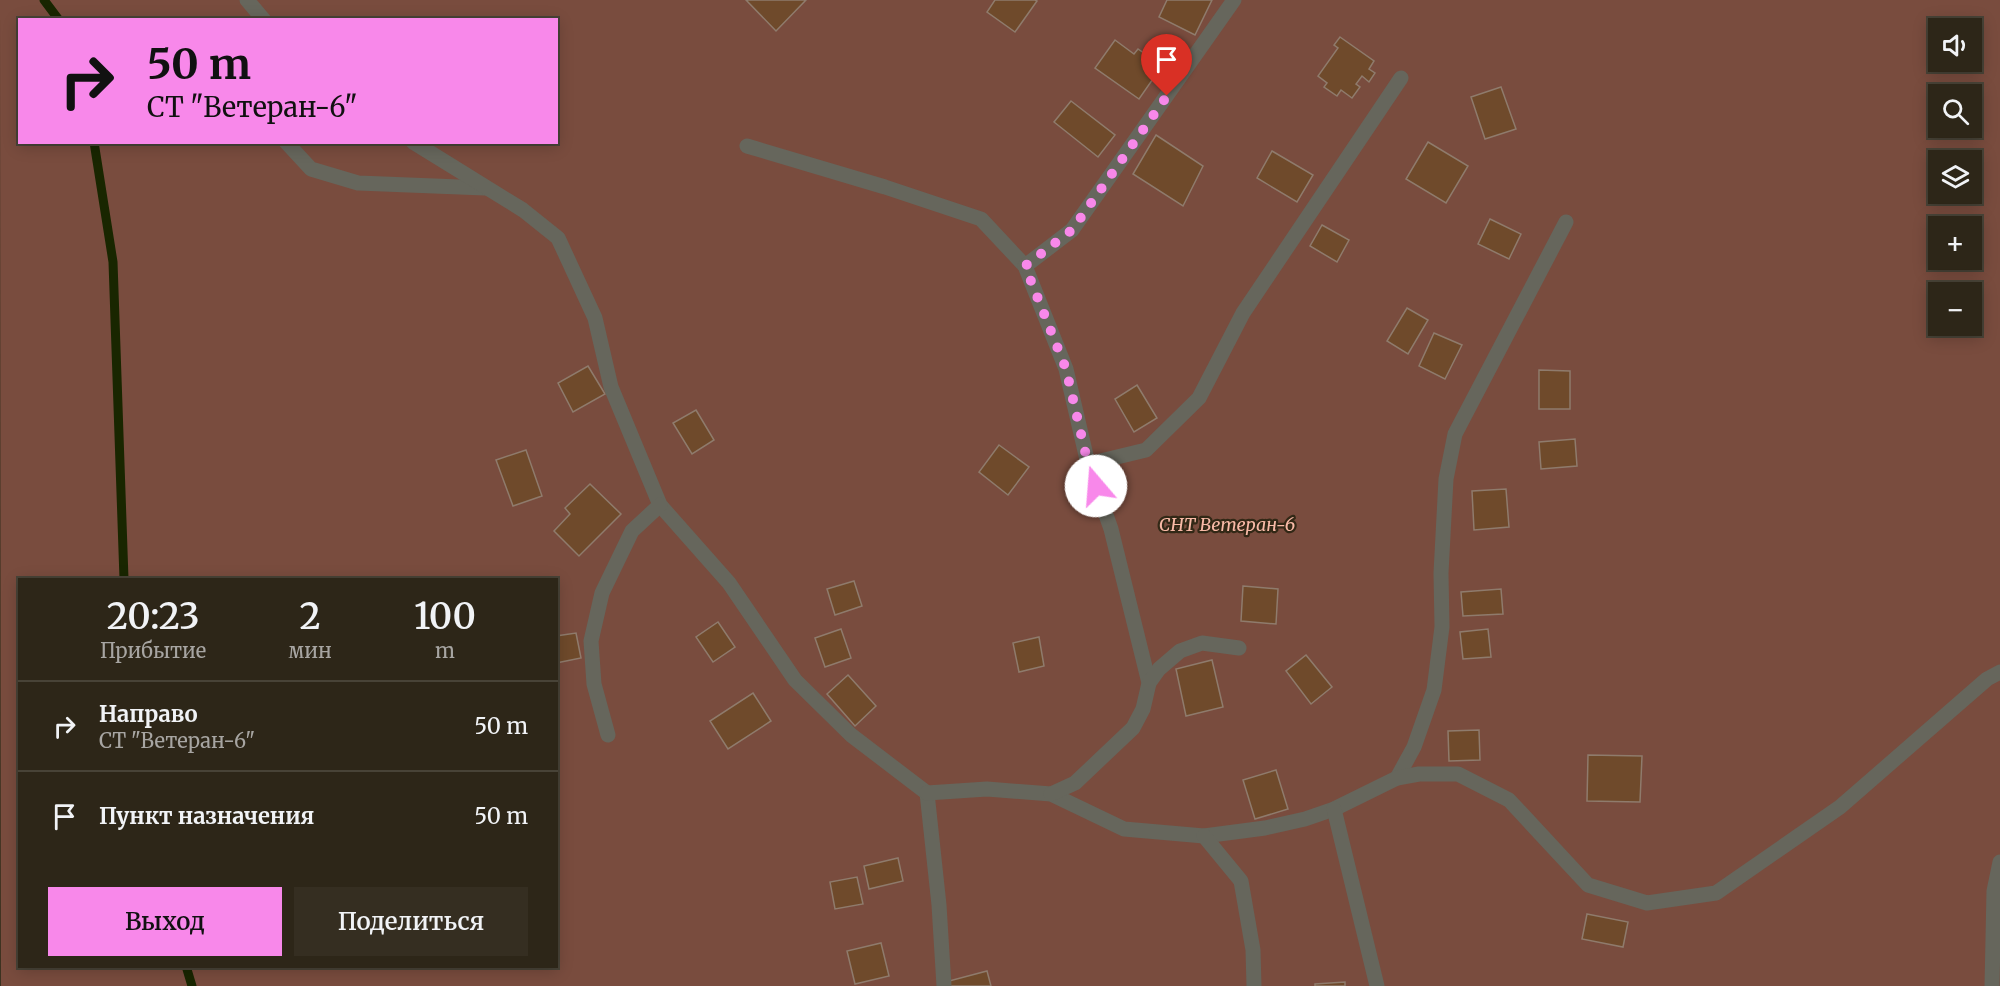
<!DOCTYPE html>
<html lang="ru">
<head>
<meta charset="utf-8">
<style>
  :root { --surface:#2d2618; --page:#352e21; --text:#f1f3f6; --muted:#a7a5a2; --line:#484337; --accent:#f888ea }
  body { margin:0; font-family:Merriweather,serif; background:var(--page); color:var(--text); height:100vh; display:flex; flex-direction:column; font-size:22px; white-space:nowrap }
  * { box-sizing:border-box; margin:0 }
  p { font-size:20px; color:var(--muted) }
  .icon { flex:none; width:33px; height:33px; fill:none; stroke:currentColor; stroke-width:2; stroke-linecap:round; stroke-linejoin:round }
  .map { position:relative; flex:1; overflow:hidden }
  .side { position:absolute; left:18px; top:578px; width:540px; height:390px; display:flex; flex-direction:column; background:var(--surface); border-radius:0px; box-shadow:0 3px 15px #0003,0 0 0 2px var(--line) }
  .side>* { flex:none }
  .top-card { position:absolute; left:18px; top:18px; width:540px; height:126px; border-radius:0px; box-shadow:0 3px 15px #0003,0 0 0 2px var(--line); background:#f888ea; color:#111; overflow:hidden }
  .controls { position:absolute; left:1928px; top:18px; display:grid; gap:12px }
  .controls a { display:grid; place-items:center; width:54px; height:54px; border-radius:0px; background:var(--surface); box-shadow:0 3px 15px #0003,0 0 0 2px var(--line); font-size:30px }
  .pin { position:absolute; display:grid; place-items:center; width:51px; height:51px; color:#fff; margin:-62px -26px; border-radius:50% 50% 50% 0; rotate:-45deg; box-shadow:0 0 6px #0007 }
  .pin .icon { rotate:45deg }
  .me { position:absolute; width:66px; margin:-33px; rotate:342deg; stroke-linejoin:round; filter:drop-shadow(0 0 4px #0008) }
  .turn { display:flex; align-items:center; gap:21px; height:126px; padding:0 30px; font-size:27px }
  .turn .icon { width:78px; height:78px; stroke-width:2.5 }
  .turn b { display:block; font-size:42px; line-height:51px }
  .eta { display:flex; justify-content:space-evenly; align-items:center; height:102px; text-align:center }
  .eta b { font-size:36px; font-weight:600; line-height:42px }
  .primary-button { display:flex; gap:12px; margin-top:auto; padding:12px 30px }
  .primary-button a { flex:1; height:69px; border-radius:0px; background:var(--accent); color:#111; font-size:24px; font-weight:600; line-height:69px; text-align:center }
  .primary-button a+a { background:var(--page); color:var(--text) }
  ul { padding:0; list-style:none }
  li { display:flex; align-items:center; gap:18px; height:90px; padding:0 30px; border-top:2px solid var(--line) }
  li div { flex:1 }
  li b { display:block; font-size:22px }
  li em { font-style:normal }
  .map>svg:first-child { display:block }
  .green { fill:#794c3e; fill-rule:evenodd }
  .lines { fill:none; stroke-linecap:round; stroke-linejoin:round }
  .stream { stroke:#192600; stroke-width:9 }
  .building { fill:#6f4a2b; stroke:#8f7b6c; stroke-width:1.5 }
  .lane { stroke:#66665c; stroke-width:15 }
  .route { stroke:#f888ea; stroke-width:10; stroke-dasharray:0 18 }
  .labels { text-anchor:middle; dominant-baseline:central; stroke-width:4.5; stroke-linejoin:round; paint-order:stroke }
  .park-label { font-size:18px; font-style:italic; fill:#f9baa7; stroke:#322816 }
</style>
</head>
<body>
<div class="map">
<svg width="2000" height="986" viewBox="0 0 2000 986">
  <rect width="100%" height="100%" fill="#3c3220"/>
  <path class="green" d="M0,0H2000V986H1ZM20,20H556V142H20ZM1938,28H1971V62H1938ZM1938,94H1971V128H1938ZM1938,160H1971V194H1938ZM1938,226H1971V260H1938ZM1938,292H1971V326H1938ZM20,579H556V966H20Z"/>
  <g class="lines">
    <g class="stream">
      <polyline points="44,0 59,20"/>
      <polyline points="94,142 113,262 124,579"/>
      <polyline points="186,966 192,986"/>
    </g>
  </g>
  <g class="building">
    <polygon points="746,0 806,0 776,31"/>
    <polygon points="995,0 1035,0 1037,1 1015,32 987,12"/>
    <polygon points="1167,0 1212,0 1195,35 1159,17"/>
    <polygon points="1340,37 1374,61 1369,69 1375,73 1369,82 1362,76 1356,84 1360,87 1352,98 1341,90 1337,96 1324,87 1327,83 1318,76 1338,48 1334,45"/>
    <polygon points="1115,40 1134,54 1138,49 1162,66 1139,99 1095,68"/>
    <polygon points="1501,87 1516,129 1485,139 1471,97"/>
    <polygon points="1071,101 1115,135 1098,157 1054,122"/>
    <polygon points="1156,135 1203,166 1183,206 1133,174"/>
    <polygon points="1428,142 1468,166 1446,203 1406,179"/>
    <polygon points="1272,151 1313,175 1297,202 1257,178"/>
    <polygon points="1490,219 1521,234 1509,259 1478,244"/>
    <polygon points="1322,225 1349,240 1337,262 1310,246"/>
    <polygon points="1407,308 1428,320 1408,354 1387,341"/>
    <polygon points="1434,333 1462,345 1445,379 1419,366"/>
    <polygon points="588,366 605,394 573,412 558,383"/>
    <polygon points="1539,370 1570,371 1570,409 1539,409"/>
    <polygon points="1137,385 1157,418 1134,432 1115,399"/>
    <polygon points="696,410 714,440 692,454 673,423"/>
    <polygon points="1575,439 1577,466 1541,469 1539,442"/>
    <polygon points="999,445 1029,467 1008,495 979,472"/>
    <polygon points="526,450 542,496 513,506 496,460"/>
    <polygon points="590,484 621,514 579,556 554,531 570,514 565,508"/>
    <polygon points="1506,489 1509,527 1474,530 1472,491"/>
    <polygon points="854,581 862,606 835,615 827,589"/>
    <polygon points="1243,586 1278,589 1276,624 1241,621"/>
    <polygon points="1501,589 1503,614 1463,616 1461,592"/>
    <polygon points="718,622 735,647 713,662 696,637"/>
    <polygon points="841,629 851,658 825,667 815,638"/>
    <polygon points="1488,629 1491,657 1463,659 1460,632"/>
    <polygon points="576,633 581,658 556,663 556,636"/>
    <polygon points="1039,637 1044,666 1019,672 1013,643"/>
    <polygon points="1306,655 1332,687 1311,704 1286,671"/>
    <polygon points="1212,660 1223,707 1186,716 1176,669"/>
    <polygon points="848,675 876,706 855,726 827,694"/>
    <polygon points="753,693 771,721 728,749 710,721"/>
    <polygon points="1479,730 1480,760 1449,761 1448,731"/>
    <polygon points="1588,755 1642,756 1640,802 1587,801"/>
    <polygon points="1276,770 1288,809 1255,819 1243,780"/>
    <polygon points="898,858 903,881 869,889 864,866"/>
    <polygon points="857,877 863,904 835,909 830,882"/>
    <polygon points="1587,914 1628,922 1623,947 1582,939"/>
    <polygon points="881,943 889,976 855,984 847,951"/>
    <polygon points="987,971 991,986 950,986 949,981"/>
    <polygon points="1345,982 1345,986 1315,986 1315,984"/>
  </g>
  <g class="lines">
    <g class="lane">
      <polyline points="247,0 264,20"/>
      <polyline points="286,142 311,169 358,183 485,188"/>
      <polyline points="413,142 523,210 558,238 595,318 611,387 660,505 729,583 795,680 851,735 927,793 939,905 944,986"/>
      <polyline points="747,146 885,187 981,219 1025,266 1066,369 1088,464 1111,529 1149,683"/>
      <polyline points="1025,266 1072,230 1234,0"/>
      <polyline points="1088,464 1146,450 1199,398 1243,313 1401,78"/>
      <polyline points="608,735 594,684 591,641 602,593 632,531 660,505"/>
      <polyline points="1397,778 1414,747 1434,690 1442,627 1441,573 1446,479 1455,434 1566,222"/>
      <polyline points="927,793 987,789 1051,794 1124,829 1204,836 1265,828 1305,819 1334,809 1397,778 1419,774 1458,774 1509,800 1588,885 1647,903 1716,893 1840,807 1987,679 2000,672"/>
      <polyline points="1051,794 1075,783 1133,728 1143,709 1149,683 1159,669 1180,651 1202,643 1239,648"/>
      <polyline points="1334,809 1377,986"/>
      <polyline points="1204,836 1241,881 1253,950 1254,986"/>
      <polyline points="1992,986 1994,891 2000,862"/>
    </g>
  </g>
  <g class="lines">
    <polyline class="route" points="1096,486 1088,464 1066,369 1025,266 1072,230 1167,96"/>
  </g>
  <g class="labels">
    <g class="park-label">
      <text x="1227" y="524">СНТ Ветеран-6</text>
    </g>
  </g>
</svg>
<div class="controls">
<a><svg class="icon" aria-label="sound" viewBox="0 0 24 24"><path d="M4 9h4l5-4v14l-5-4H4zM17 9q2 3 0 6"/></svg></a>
<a><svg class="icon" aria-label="search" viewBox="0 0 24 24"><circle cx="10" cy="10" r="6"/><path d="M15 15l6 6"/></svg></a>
<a><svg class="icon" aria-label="layers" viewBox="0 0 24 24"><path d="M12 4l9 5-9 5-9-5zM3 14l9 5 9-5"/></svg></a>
<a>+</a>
<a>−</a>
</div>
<div class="pin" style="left:1167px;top:96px;background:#d93025"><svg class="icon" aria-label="arrive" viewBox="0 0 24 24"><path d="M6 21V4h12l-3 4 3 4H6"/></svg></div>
<svg class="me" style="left:1096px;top:486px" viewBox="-20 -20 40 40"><circle r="19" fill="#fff"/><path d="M0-13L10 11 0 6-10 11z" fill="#f888ea"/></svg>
<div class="top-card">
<div class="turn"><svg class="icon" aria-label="right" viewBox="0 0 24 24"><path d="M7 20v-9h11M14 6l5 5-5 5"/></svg><div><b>50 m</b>СТ &quot;Ветеран-6&quot;</div></div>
</div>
<section class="side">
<div class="eta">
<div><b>20:23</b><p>Прибытие</p></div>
<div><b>2</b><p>мин</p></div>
<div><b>100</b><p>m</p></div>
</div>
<ul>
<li><svg class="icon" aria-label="right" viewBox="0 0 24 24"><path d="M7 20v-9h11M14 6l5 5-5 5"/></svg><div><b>Направо</b><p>СТ &quot;Ветеран-6&quot;</p></div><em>50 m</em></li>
<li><svg class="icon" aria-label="arrive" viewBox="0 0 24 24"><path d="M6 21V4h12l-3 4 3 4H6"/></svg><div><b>Пункт назначения</b></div><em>50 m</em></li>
</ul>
<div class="primary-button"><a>Выход</a><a>Поделиться</a></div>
</section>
</div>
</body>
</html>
